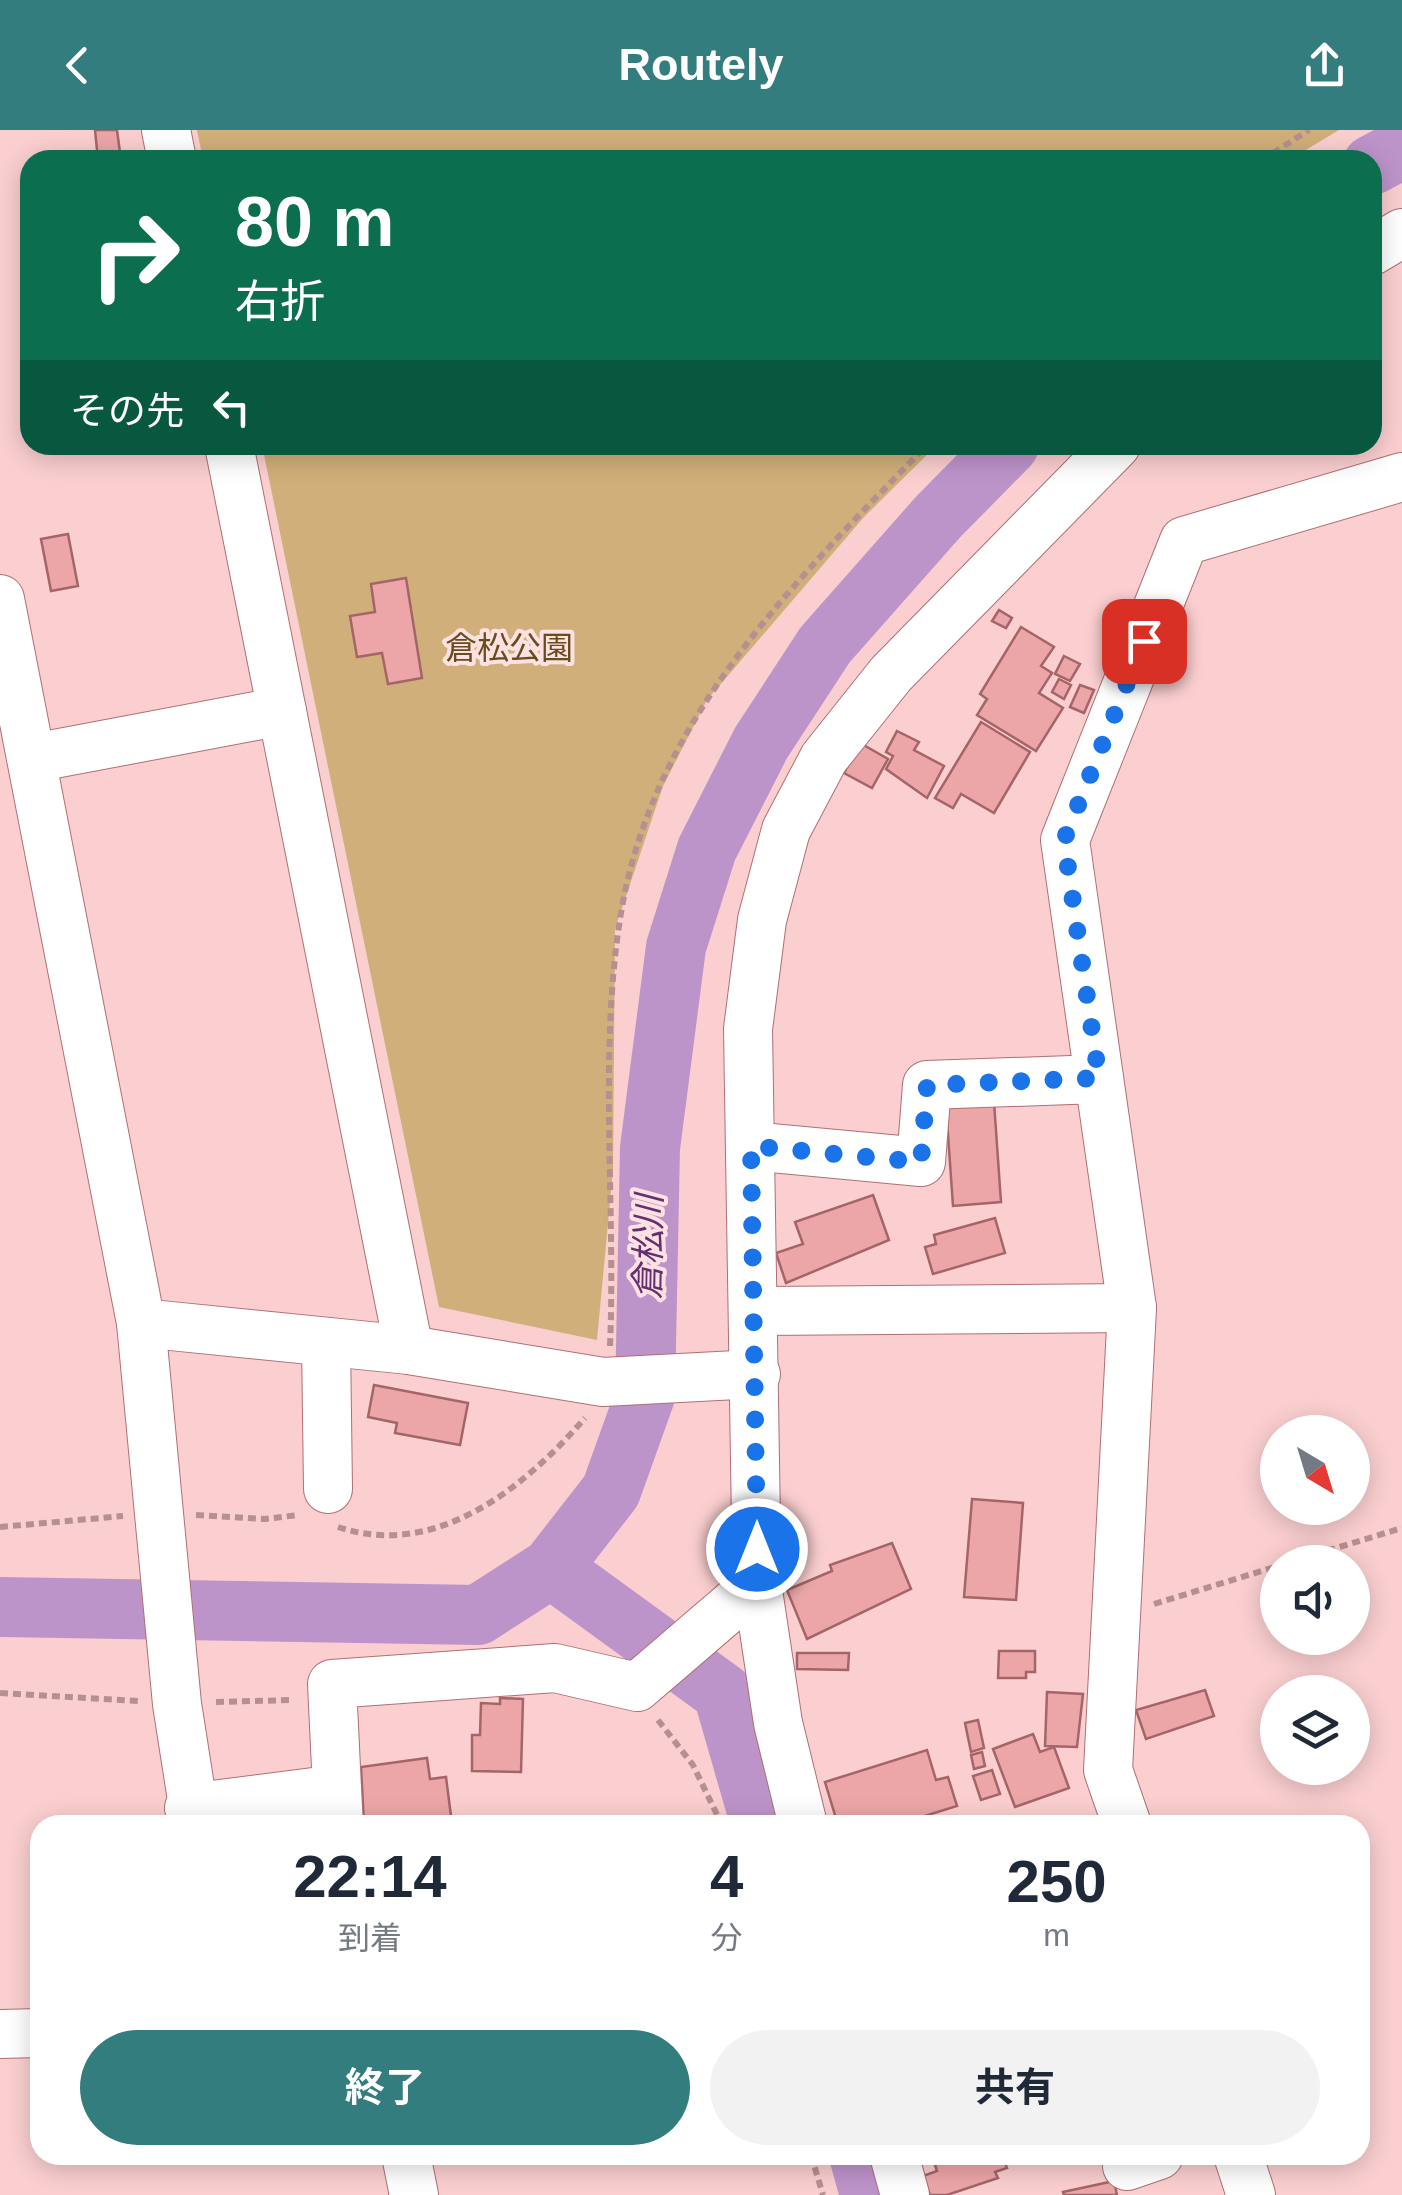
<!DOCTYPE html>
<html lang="ja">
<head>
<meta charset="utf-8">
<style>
  :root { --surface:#fff; --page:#f2f2f3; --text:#1f2937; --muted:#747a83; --accent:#347d7f }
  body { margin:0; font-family:Arial,"Noto Sans JP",sans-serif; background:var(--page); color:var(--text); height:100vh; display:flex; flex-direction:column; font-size:38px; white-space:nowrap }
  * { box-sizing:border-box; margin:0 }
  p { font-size:32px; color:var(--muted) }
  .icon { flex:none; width:55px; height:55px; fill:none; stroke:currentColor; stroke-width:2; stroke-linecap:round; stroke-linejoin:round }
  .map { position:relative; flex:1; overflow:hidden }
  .sheet { position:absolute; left:30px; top:1685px; width:1340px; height:350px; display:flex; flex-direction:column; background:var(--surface); border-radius:30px; box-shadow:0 5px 25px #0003 }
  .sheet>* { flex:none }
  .hud { position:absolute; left:20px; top:20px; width:1362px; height:305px; border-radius:30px; box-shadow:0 5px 25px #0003; background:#0b6e4f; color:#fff; overflow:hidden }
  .needle { width:65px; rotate:142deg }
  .buttons { position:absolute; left:1260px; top:1285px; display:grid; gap:20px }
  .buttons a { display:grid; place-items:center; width:110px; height:110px; border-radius:50%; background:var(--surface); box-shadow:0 5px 25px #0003; font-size:50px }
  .pin { position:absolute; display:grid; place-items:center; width:85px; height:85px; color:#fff; margin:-42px; border-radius:20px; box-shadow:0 5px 15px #0006 }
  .me { position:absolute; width:110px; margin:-55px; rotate:0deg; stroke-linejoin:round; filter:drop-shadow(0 0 8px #0008) }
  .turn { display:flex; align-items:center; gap:35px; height:210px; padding:0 50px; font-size:45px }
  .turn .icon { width:130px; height:130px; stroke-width:2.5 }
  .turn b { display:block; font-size:70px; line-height:85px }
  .then { display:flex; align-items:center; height:95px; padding:0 50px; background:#0003; gap:20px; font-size:38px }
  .eta { display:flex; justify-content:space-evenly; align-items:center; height:170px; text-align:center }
  .eta b { font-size:60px; font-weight:700; line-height:70px }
  .button { display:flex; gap:20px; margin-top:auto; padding:20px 50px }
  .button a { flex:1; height:115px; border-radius:60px; background:var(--accent); color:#fff; font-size:40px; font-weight:700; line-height:115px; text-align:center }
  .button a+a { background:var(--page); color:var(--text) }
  header { display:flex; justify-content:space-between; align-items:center; height:130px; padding:0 50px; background:var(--accent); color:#fff; font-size:45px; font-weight:700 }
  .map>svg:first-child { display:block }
  .green { fill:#d1af7a }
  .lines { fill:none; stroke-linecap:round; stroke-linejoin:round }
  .river { stroke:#bd94ca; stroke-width:60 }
  .building { fill:#eca6a8; stroke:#a56568; stroke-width:2.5 }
  .minor-casing { stroke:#b06f71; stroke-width:50 }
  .path { stroke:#b69091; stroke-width:6; stroke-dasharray:8 5; stroke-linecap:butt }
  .minor { stroke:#fff; stroke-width:48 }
  .route { stroke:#1a73e8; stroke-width:18; stroke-dasharray:0 32.4 }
  .labels { text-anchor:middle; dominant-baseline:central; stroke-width:8; stroke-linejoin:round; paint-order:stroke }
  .park-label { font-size:32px; fill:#674c1e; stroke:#ffe1e1 }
  .water-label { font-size:35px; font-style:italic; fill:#633073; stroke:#ffe1e1 }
</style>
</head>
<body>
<header><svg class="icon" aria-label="back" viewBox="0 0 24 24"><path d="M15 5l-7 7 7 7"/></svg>Routely<svg class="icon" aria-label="share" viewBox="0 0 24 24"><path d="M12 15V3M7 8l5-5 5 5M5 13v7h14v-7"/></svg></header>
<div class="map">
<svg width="1402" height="2065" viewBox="0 0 1402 2065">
  <rect width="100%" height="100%" fill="#fbcfd0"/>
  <g class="green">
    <polygon points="197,0 1339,0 1289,30 203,30"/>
    <polygon points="262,315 937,315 864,387 707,570 663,656 615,799 613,1040 597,1210 439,1177"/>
  </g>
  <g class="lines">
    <g class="river">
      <polyline points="1372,35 1402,19"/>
      <polyline points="551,1438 723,1563 761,1695"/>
      <polyline points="0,1477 478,1485 551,1438 611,1361 645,1266 650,1018 676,817 707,719 761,613 825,515 939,386 1009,315"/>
      <polyline points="859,2025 870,2065"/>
    </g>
  </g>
  <g class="building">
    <polygon points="95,0 117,0 121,30 98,30"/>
    <polygon points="68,404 78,456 51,461 41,409"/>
    <polygon points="406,448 422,548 388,554 382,523 357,527 350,486 375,482 371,454"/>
    <polygon points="999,480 1012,488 1006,498 992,491"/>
    <polygon points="1021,497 1054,517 1041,536 1052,543 1039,563 1063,578 1036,621 977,585 987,569 980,564"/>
    <polygon points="1064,526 1080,534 1070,551 1055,544"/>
    <polygon points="1059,549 1071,555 1064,569 1052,562"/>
    <polygon points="1080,555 1094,560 1084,583 1070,577"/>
    <polygon points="981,592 1030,622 994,683 961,664 953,678 935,668"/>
    <polygon points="897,601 919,612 914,620 944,636 927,668 886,639 893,626 886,622"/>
    <polygon points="860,613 888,629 872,658 844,643"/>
    <polygon points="994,972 1001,1072 953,1076 946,976"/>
    <polygon points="873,1065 889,1110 786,1153 776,1123 803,1114 795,1092"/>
    <polygon points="995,1088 1005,1123 933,1144 925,1117 936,1114 934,1105"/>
    <polygon points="374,1255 468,1273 460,1315 395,1303 397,1293 368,1287"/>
    <polygon points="972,1369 1023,1373 1016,1470 964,1467"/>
    <polygon points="892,1413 911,1459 807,1509 787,1460 832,1441 830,1435"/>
    <polygon points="999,1521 1035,1521 1035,1542 1026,1542 1026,1548 998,1548"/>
    <polygon points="797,1523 849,1523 848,1540 797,1539"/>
    <polygon points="1205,1560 1214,1586 1146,1609 1136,1580"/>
    <polygon points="1047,1562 1083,1564 1077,1617 1045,1616"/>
    <polygon points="500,1568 523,1569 521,1642 472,1641 472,1605 480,1605 481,1573 500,1574"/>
    <polygon points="978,1590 984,1618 971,1622 965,1593"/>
    <polygon points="1033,1604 1040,1622 1054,1617 1069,1658 1015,1677 993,1619"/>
    <polygon points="927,1620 936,1650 948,1647 957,1676 896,1695 838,1695 825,1652"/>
    <polygon points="982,1622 985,1636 974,1639 971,1625"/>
    <polygon points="427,1628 430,1649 446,1647 451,1686 364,1695 361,1637"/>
    <polygon points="992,1640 1000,1664 981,1670 973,1646"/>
    <polygon points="954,2025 1002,2025 1007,2038 995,2042 998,2048 947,2065 930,2065 923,2046 937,2041 935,2035"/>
    <polygon points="1114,2051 1117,2065 1064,2065 1063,2062"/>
  </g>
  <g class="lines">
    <g class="minor-casing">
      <g id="minor">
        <polyline points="166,0 172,30"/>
        <polyline points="1372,121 1402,103"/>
        <polyline points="229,315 409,1220"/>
        <polyline points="0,469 141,1193 177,1574 196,1695"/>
        <polyline points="33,628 282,581"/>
        <polyline points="751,1016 921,1032 927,955 1099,949"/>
        <polyline points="756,1181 1132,1178"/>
        <polyline points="141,1193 409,1220 603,1252 756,1244"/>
        <polyline points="326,1212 328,1359"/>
        <polyline points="337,1659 332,1554 555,1538 637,1557 757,1454"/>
        <polyline points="189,1678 337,1659 339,1695"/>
        <polyline points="803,1695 778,1593 757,1454 748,899 762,790 786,700 824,628 891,544 1116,315"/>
        <polyline points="1127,1695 1108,1640 1132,1178 1065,710 1184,411 1402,347"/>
        <polyline points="0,1904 40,1903"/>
        <polyline points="406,2025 414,2065"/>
        <polyline points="894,2025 905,2065"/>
        <polyline points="1238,2025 1251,2065"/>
        <polyline points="1127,2036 1159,2025"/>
      </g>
    </g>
    <g class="path">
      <polyline points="1262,30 1309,0"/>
      <path d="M610,1216C616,1075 598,921 621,783C653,589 796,450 927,315"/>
      <polyline points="196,1385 265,1389 298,1385"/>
      <polyline points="0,1397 123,1386"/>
      <path d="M338,1397C437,1430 525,1357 585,1288"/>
      <polyline points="1290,1432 1402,1398"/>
      <polyline points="1154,1474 1278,1436"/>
      <polyline points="0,1563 138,1571"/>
      <polyline points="216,1572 293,1570"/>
      <polyline points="658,1590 693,1635 722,1695"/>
      <polyline points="811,2025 823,2065"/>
    </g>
    <use href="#minor" class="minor"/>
  </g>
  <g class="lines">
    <polyline class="route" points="757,1419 751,1016 921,1032 927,955 1099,948 1064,710 1144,511"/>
  </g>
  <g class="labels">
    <g class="park-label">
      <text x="509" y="518">倉松公園</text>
    </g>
    <g class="water-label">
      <text transform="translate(648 1117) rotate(-89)">倉松川</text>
    </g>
  </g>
</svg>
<div class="buttons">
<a><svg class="needle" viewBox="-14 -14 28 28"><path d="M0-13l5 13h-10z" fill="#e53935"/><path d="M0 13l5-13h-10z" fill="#747a83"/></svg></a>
<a><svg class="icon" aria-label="sound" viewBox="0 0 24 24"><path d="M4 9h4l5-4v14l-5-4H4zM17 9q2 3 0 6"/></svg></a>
<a><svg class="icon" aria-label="layers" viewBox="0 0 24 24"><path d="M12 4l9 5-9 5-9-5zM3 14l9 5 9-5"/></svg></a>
</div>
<div class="pin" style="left:1144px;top:511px;background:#d93025"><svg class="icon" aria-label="arrive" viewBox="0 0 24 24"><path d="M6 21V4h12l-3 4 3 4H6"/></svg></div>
<svg class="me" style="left:757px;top:1419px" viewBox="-20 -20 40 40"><circle r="17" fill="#1a73e8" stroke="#fff" stroke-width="3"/><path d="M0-11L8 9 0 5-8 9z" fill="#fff"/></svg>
<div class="hud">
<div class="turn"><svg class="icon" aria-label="right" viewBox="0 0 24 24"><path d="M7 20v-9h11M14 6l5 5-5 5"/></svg><div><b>80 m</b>右折</div></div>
<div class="then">その先<svg class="icon" aria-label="left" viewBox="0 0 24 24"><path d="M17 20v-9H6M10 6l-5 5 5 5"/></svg></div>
</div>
<section class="sheet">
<div class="eta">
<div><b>22:14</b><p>到着</p></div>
<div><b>4</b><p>分</p></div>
<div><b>250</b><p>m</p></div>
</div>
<div class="button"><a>終了</a><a>共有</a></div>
</section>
</div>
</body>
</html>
